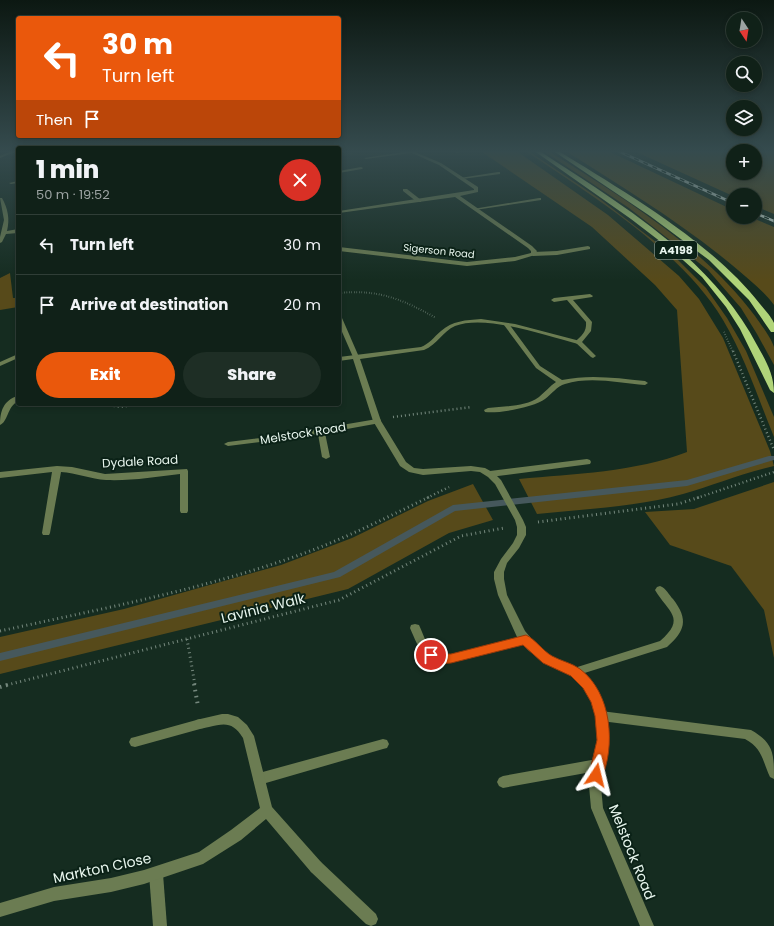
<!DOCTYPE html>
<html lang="en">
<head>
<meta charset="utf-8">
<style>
  :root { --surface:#102118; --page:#1e2e25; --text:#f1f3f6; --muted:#9ca3a2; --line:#303e37; --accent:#ea580c }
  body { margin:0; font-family:Poppins,sans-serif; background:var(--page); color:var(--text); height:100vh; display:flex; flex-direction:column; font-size:15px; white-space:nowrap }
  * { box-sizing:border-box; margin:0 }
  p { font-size:13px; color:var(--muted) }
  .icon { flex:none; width:22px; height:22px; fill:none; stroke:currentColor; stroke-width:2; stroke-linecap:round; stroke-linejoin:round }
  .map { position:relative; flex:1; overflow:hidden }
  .panel { position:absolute; left:16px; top:146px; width:325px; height:260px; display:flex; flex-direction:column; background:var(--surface); border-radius:4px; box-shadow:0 2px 6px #0003,0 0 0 1px var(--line) }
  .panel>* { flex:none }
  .top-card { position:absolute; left:16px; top:16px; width:325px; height:122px; border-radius:4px; box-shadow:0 2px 6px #0003,0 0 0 1px var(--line); background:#ea580c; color:#fff; overflow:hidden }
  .needle { width:26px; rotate:168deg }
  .controls { position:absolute; left:726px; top:12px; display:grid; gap:8px }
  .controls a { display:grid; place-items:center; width:36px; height:36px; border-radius:50%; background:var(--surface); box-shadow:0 2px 6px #0003,0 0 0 1px var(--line); font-size:20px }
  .pin { position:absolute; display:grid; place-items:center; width:34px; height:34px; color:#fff; margin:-17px; border:2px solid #fff; border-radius:50%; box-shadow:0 1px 4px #0007 }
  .me { position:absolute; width:44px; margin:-22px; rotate:10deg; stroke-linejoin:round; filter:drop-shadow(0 0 3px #0008) }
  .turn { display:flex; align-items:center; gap:14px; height:84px; padding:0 20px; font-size:18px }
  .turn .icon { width:52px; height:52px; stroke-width:2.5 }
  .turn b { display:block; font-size:28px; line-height:34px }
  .then { display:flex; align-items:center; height:38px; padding:0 20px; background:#0003; gap:8px; font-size:15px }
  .round { display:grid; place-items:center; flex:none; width:42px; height:42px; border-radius:21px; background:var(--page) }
  .head { display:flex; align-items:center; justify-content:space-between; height:68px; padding:0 20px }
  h1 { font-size:24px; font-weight:800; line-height:30px }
  .primary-button { display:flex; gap:8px; margin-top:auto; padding:8px 20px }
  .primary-button a { flex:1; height:46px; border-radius:24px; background:var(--accent); color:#fff; font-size:16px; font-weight:800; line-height:46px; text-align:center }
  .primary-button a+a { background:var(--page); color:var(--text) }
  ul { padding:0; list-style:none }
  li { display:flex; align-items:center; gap:12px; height:60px; padding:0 20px; border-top:1px solid var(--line) }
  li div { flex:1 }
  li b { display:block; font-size:15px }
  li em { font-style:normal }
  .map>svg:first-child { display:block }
  .green { fill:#574a1a; fill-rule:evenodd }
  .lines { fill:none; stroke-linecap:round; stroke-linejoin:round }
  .stream { fill:#46585c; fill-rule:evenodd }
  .path-far4 { stroke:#75887d; stroke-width:1.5; stroke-dasharray:0.5 1.5; stroke-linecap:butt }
  .path-far3 { stroke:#75887d; stroke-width:2; stroke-dasharray:0.5 2; stroke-linecap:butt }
  .path-far2 { stroke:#75887d; stroke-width:2.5; stroke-dasharray:1 3; stroke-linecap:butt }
  .path-far1 { stroke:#75887d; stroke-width:3; stroke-dasharray:1 3.5; stroke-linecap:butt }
  .path { stroke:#75887d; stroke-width:4; stroke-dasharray:1.5 4.5; stroke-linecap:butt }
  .lane { fill:#6b7c52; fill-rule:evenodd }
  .street { fill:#6b7c52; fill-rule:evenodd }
  .primary { fill:#b0d479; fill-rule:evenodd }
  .rail-casing { stroke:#ceded5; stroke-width:2.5 }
  .rail { stroke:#0b2217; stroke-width:1.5; stroke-dasharray:5; stroke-linecap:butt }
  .route { fill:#ea580c; stroke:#983908 }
  .labels { text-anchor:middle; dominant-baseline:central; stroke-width:4; stroke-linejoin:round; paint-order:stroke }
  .far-street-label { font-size:10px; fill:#e8f6ee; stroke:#0b2217 }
  .shield { fill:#0b2217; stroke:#a6b6ae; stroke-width:1 }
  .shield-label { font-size:11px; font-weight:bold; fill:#e8f6ee }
  .street-label { font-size:12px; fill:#e8f6ee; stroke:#0b2217 }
  .near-street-label { font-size:14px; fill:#e8f6ee; stroke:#0b2217 }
</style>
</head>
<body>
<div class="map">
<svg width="774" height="926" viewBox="0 0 774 926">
  <rect width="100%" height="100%" fill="#152c20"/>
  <g class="green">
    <path d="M479,150H515L608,215L679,276L699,299L723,338L770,451L774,466C743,473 714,485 683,494C636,507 585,509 537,514L519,479C573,474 636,472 687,452L677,310L655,285L592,227Z"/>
    <path d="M524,150L530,152L600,199L635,226L673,255L706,288L727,318L746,351L774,417V437C758,398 745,357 723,320C683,252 590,194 524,150Z"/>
    <path d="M542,150H547C620,196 703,246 755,316C761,325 771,337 774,347C774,352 774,360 774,365L757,334L741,308L708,270L629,208Z"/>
    <path d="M564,150H606L733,210V217H750L774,227V305C762,289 747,278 732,265C680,222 621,186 564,150Z"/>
    <path d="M632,150H774V214L755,206V195L733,196ZM733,151H755V173H733Z"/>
    <polygon points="10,273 13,298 18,298 18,307 0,310 0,278"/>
    <polygon points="774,482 774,658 764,610 731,566 670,545 645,512 694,509"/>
    <polygon points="473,484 493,520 449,533 348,589 0,674 0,637 124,609 281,565 352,538 428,501"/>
  </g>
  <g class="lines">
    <polygon class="stream" points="769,456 774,456 774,460 687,486 455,511 340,577 0,661 0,653 334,572 453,505 687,480"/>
    <polyline class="path-far4" points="339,151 352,154"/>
    <g class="path-far3">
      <path d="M339,293C378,289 402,299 436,318"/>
      <polyline points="724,332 733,352"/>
    </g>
    <g class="path-far2">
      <polyline points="733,351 774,450"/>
      <polyline points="102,404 120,407 142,404"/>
      <polyline points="393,417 472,407"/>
      <polyline points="427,498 449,487"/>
      <polyline points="697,498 774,472"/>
    </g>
    <g class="path-far1">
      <polyline points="538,522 678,504 700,497"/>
      <path d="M0,631C101,609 205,589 302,554C346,538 388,517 429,497"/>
      <polyline points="187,639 195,685"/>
      <polyline points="7,685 339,600 461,536 504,528"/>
    </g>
    <g class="path">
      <polyline points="194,684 198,706"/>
      <polyline points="0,687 11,684"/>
    </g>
    <g class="lane">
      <polygon points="14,150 18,150 18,151 0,158 0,156"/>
      <polygon points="453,150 458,150 460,152 457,153"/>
      <polygon points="410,151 411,153 366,159 364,158"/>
      <polygon points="498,172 500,172 500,174 462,179 460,178"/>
      <polygon points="18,181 18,183 11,184 9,183"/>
      <polygon points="403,189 407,189 421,200 421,202 417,202 403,191"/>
      <polygon points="539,198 541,198 541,200 475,210 473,209"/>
      <polygon points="588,246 590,247 590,249 557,255 533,256 530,254 533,252 557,251"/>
      <path d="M590,294L593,296L592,297L573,300L592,322L591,331L582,342L596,356L593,358L591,357L575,342C581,336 587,332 586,322L567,300L554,302L551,300L554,298Z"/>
      <polygon points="339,316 342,318 359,357 358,358 354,358 353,357 339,325"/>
      <path d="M507,323L509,324L540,366L562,380C590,374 617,378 645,381L648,383L645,385C620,383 590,376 565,384C557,386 552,394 545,399C535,407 498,414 485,412L484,410L488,408C505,406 525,407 539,397C545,392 550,386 556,382L536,368L504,325Z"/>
      <polygon points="18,354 18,358 0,366 0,362"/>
      <polygon points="377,419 380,419 381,421 380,423 325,433 330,457 326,459 322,457 318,434 294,438 228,446 224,444 228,442 294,434 321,428 324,428"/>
      <polygon points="587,459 590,460 591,462 590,464 490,477 486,474 490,471"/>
      <path d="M57,466L72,467L105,474L187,469L188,471V511L187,513H181L180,511V474C156,477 131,481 106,480C91,479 76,473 61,472L50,533L49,535H43L42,533L52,472L0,478V472Z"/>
      <path d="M660,586C666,588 669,595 673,599C689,620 685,631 667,647L575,676L571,675L570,672L571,669L660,641C687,618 668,612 655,590L657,587Z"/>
      <path d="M415,624L419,625C428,644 426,653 451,654L526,636L530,637L531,640L530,643L526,644L451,662C423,662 420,651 410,628L411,625Z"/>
      <path d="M601,711L751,730C774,743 774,754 774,779L770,777C762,760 763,749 745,739L601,721L597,720L595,716L597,712Z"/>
      <polygon points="200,719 204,720 206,724 204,728 200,729 135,747 131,746 129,742 131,738 135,737"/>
      <polygon points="383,739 387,740 389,744 387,748 383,749 259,785 255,783 253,779 255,775 259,773"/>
      <polygon points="597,759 601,761 603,765 601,769 597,771 503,788 499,786 497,782 499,778 503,776"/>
      <polygon points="316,860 321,862 376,914 378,919 376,924 371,926 366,924 311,872 309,867 311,862"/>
      <polygon points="156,867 161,869 163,874 167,926 153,926 149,874 151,869"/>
    </g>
    <g class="street">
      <polygon points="405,150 410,150 441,163 478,187 478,192 460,196 532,246 537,251 535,255 515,261 467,266 339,251 339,247 467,262 515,257 531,253 531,251 528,248 455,197 339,213 339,211 474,190 474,189 439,165"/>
      <polygon points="361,167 363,168 362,169 339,173 339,171"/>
      <path d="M0,198H2C8,209 10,219 7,231L18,229V233L6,234L2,242L0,243V237L4,220Z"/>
      <path d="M481,319L515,324L580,341L581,342L578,344C546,336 486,314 455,326C443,331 437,345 424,350L360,359L381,421L406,462L414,468L423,469L471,466L485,468L494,473L501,480L523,520L526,527V535L519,548L507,563L504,572V579L507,595L525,631L536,644L551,656L579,669L591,681L603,701L607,716L609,740L603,765L601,786L603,808L654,926H640L591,808L589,786L591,765L597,740L595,716L592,702L583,687L571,675L543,662L528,650L517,637L498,595L494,579V572L501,559L513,543L517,535V527L515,520L495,484L488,477L480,472L471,471L423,475L409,472L400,466L373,421L353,359L339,361V357L421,347C429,344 434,337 441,331C452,321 466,320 481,319Z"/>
      <path d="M18,396V401C7,407 8,422 0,425C0,412 3,400 18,396Z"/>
      <path d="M222,714H228L238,717L247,725L254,736L272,807L321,862L323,867L321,872L316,874L311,872L266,819L241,840L203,864L144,884L111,892L54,901L0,917V903L54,887L111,878L144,870L199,852L231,830L260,808L243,738C233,722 225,723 209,727C204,728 201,729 196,728L194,724L196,720Z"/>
    </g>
    <g class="primary">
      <path d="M533,150H538C619,203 711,257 757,345C766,361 774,374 774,393L770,390L740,329L726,307L702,277L674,252L631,219Z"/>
      <path d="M552,150H557C623,191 712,242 760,304C764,309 771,316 774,323C774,326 774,330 774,332H771L749,300L709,260L650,216Z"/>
    </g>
    <g class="rail-casing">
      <g id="rail">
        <polyline points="616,150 733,203"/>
        <polyline points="755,213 774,221"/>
      </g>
    </g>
    <use href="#rail" class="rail"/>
  </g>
  <linearGradient id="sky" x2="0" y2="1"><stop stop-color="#0c1812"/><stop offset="0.54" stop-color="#354b4e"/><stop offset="1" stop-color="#354b4e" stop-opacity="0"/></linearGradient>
  <rect width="774" height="280" fill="url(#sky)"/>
  <path class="route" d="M526,635C535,639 543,651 552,656C561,661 572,663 580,669C612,693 616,746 601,780L596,782L591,780L589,775L597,740L595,716L591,702L583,688L571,676L543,663L523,645L451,663L439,664L427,659L425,655L427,652L431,650L440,654H451Z"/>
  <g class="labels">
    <g class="far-street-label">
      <text transform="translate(439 251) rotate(6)">Sigerson Road</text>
    </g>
    <rect class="shield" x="655" y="241" width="42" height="18" rx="3"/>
    <g class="shield-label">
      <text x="676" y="250">A4198</text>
    </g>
    <g class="street-label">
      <text transform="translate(303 433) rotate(-9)">Melstock Road</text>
      <text transform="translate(140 461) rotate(-3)">Dydale Road</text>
    </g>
    <g class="near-street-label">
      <text transform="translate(263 608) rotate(-14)">Lavinia Walk</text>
      <text transform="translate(632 852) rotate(68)">Melstock Road</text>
      <text transform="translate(102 868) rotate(-12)">Markton Close</text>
    </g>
  </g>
</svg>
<div class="controls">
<a><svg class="needle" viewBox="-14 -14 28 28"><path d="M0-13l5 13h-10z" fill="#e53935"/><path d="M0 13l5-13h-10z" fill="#9ca3a2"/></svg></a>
<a><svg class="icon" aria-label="search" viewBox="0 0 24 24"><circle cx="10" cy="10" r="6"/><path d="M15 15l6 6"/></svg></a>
<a><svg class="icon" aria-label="layers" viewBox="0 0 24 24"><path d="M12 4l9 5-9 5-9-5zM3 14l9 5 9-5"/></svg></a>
<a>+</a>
<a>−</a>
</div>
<div class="pin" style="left:431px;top:655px;background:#d93025"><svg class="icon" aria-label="arrive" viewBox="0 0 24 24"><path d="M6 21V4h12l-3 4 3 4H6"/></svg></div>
<svg class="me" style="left:596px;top:775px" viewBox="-20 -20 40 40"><path d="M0-17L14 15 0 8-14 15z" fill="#ea580c" stroke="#fff" stroke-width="4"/></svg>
<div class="top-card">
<div class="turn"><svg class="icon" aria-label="left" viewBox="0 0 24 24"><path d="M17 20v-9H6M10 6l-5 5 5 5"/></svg><div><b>30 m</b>Turn left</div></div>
<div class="then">Then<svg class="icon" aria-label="arrive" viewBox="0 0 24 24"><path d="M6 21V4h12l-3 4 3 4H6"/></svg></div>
</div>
<section class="panel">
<div class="head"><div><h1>1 min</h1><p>50 m · 19:52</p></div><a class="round" style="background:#d93025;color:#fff"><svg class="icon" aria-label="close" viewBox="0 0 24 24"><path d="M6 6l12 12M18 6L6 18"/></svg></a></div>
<ul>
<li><svg class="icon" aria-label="left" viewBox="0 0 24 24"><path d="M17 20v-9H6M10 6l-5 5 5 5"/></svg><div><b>Turn left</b></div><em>30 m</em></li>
<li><svg class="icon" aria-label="arrive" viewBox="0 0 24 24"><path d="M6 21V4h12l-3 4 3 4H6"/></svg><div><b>Arrive at destination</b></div><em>20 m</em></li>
</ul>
<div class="primary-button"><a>Exit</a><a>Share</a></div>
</section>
</div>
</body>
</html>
